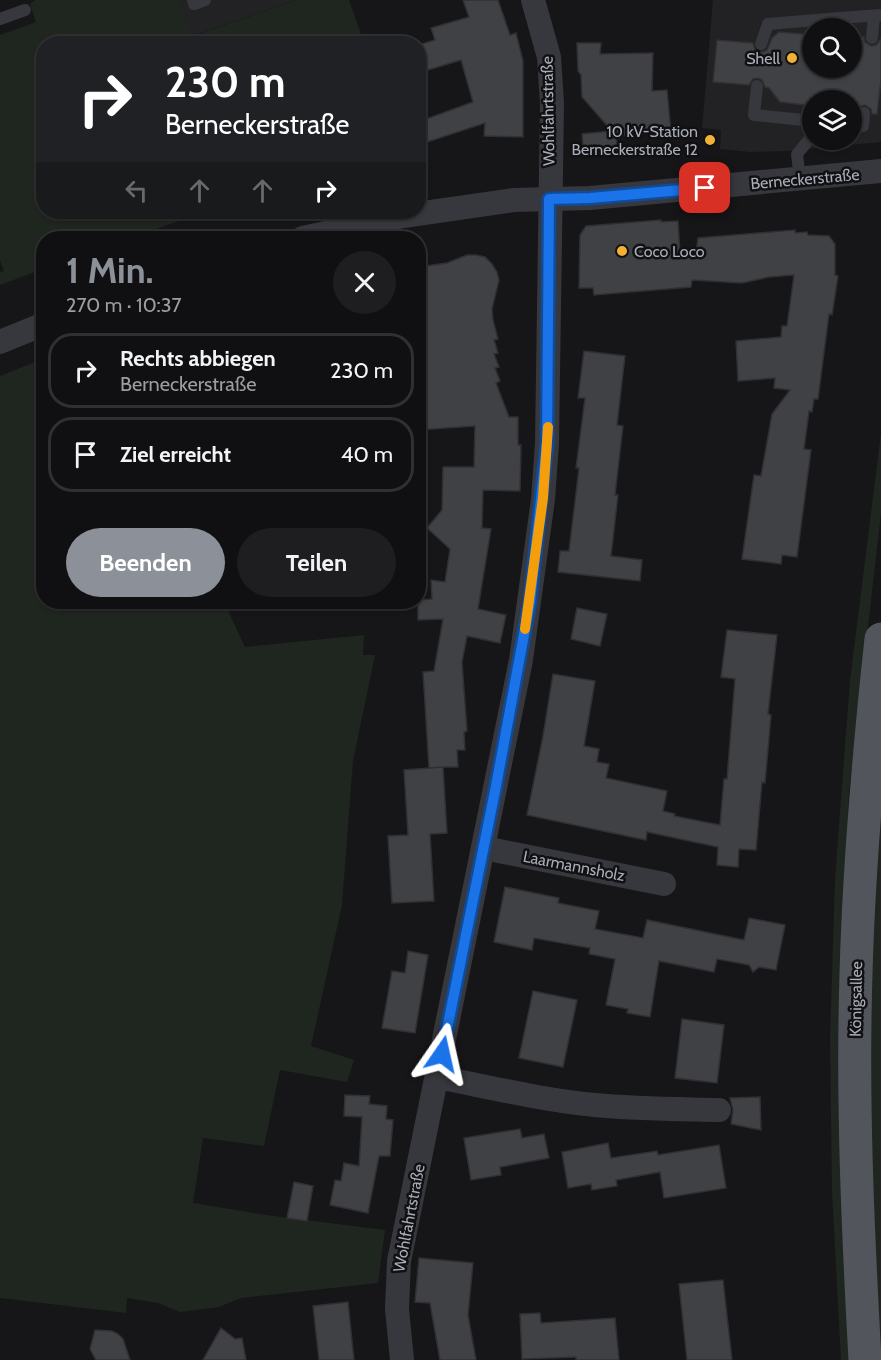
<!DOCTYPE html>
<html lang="de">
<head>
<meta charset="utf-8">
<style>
  :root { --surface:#101012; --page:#1e1e20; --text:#f1f3f6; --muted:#9c9d9f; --line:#303032; --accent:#8c9099 }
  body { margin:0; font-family:Cabin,sans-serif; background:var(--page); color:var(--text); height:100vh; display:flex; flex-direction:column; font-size:22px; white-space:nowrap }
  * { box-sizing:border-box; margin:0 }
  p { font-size:20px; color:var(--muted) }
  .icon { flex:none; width:33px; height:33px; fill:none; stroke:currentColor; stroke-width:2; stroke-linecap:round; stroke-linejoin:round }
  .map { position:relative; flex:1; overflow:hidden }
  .panel { position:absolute; left:36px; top:231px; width:390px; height:378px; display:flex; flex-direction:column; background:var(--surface); border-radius:24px; box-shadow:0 2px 4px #0004,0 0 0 2px var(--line) }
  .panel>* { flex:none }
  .hud { position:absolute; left:36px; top:36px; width:390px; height:183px; border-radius:24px; box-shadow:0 2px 4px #0004,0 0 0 2px var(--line); background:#202124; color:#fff; overflow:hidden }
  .buttons { position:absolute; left:802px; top:18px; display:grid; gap:12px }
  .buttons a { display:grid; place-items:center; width:60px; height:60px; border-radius:50%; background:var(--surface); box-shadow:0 2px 4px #0004,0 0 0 2px var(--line); font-size:30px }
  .pin { position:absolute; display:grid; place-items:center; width:51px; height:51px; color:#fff; margin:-26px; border-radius:12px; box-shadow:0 3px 9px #0006 }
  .me { position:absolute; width:66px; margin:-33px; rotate:11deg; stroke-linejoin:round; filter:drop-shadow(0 0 4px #0008) }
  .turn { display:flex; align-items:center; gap:21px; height:126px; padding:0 30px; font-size:27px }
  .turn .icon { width:78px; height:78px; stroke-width:2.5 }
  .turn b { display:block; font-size:42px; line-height:51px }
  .lanes { display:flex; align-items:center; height:57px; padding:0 30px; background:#0003; justify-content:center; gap:30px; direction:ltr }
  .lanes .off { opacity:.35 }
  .round { display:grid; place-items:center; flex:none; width:63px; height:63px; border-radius:32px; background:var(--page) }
  .head { display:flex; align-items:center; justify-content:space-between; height:102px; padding:0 30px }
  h1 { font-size:36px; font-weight:700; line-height:45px; color:var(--accent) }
  .primary-button { display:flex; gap:12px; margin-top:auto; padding:12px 30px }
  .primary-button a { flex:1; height:69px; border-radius:36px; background:var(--accent); color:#fff; font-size:24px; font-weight:700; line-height:69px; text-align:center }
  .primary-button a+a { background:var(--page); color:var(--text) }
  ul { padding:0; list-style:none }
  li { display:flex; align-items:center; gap:18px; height:75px; margin:0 12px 9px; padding:0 18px; border:3px solid var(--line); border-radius:24px }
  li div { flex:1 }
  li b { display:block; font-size:22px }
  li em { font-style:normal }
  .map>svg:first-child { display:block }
  .built { fill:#222225; fill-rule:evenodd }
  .green { fill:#1e261f }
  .building { fill:#404145; stroke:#303034; stroke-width:1.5 }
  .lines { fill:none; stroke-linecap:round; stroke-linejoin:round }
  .service { stroke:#37383d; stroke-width:12 }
  .minor { stroke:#37383d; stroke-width:24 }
  .primary { stroke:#53555c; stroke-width:33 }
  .route-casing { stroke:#114b97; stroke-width:15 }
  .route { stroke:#1a73e8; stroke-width:10 }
  .slow { stroke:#f59e0b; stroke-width:10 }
  .poi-dot { fill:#f2b134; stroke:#111113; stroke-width:2 }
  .labels { text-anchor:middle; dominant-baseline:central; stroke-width:5; stroke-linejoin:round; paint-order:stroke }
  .poi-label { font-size:16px; fill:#a8adb8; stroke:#111113; text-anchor:end }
  .street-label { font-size:16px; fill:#a8adb8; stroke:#111113 }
</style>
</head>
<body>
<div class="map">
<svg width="881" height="1360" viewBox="0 0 881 1360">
  <rect width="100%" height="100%" fill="#161618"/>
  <g class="built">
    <polygon points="180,0 297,0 192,36"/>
    <path d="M713,0H881V142L786,151L750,152L720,149L721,130L702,128ZM813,28H852V68H813ZM813,100H852V140H813Z"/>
  </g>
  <g class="green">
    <polygon points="35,0 180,0 193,36 297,0 349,0 364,43 44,44 44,212 205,212 130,238 44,238 43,269 0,285 0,272 4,271 0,260 0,35 36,22 30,4"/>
    <polygon points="43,359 44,602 224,602 245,647 364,635 363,655 375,655 353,761 342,905 311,1046 354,1060 347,1082 280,1070 264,1146 203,1138 193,1203 266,1215 385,1230 378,1283 241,1298 219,1307 180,1312 158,1303 127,1298 126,1313 0,1298 0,376"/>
    <polygon points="881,433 881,513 849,793 845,879 851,1360 841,1360 832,1192 830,1039 835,879 850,680"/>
    <polygon points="881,787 881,1360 874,1263 869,1039 874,881"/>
  </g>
  <g class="building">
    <polygon points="463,0 498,0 510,35 516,33 523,61 523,137 484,136 485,123 418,145 418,122 473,102 461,60 418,73 418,45 435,40 431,28 469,17"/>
    <polygon points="779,32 813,35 813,68 852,68 852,36 864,37 865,42 871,46 876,45 881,39 881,80 877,114 872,114 871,109 865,105 860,106 856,112 852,112 852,100 813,100 813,106 780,102 769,88 765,87 762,80 758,78 753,79 749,85 713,82 717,40 753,43 755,50 762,52 767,50 772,38"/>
    <polygon points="577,43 601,43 600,54 653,53 652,91 667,90 671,132 616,136 618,153 584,156 582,134 612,131 582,97 581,75 578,71"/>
    <polygon points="661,220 661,222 678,221 680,254 696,254 698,238 795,230 795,233 807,232 808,235 829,236 835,244 835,275 838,276 832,315 829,314 818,399 814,399 812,412 809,411 804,449 811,450 797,557 782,555 781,564 742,559 754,475 761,476 772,414 790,390 774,388 775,378 738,381 736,341 781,337 782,326 787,326 794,275 769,277 742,283 692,280 691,287 594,295 593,288 579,288 580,235 586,226"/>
    <polygon points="467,255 476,255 485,257 492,264 497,272 499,280 492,309 493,320 498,339 494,340 498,353 494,354 499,367 495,368 500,381 496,383 509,417 518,417 518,445 521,445 520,491 483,490 482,528 491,529 478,609 506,615 500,643 467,636 462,662 467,731 464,732 465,750 457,750 458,767 443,767 447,833 430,834 434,901 392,903 388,836 408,835 404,770 443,767 429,768 423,672 434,671 443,619 418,620 418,600 432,599 431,580 445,582 450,549 427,528 442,510 443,467 474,467 475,426 418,430 418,268 426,269 426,266 447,263"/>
    <polygon points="584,351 625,356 617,425 623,426 615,495 618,495 611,556 642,560 640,581 558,572 560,551 569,551 579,468 576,468 585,398 578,398"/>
    <polygon points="577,608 607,614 600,646 571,639"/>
    <polygon points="727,630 777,635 768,714 771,715 765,783 762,782 756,850 739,849 738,867 717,865 718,847 647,832 646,840 527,815 543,736 553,674 595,681 584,746 599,749 597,762 609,764 606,778 667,791 663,811 675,814 674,816 720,825 724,779 727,779 735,679 721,677"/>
    <polygon points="505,887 559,898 558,903 599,911 595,929 643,938 647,920 744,940 749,918 785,925 776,970 759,967 753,972 749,965 717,959 714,972 659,961 650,1017 627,1013 628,1009 606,1005 615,959 589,954 590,948 534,938 532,950 494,942"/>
    <polygon points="408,951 428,955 415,1033 382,1028 392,971 405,973"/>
    <polygon points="533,991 577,1000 563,1067 519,1058"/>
    <polygon points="682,1019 724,1025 717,1083 675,1078"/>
    <polygon points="345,1095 370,1096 369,1104 387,1106 386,1119 393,1120 390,1156 379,1156 368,1213 330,1205 335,1180 341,1181 344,1163 359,1166 362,1117 344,1116"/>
    <polygon points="760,1097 761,1130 731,1124 733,1110 730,1098"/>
    <polygon points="520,1129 522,1138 544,1134 549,1158 500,1167 501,1175 471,1180 464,1138"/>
    <polygon points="608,1143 611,1158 657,1151 658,1155 719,1145 726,1188 664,1198 660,1172 616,1180 617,1186 592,1190 591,1184 568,1188 562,1152"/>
    <polygon points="294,1182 313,1186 307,1221 287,1218"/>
    <polygon points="419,1258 473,1263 468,1315 476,1360 440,1360 430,1303 415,1302"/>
    <polygon points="723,1280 732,1360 687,1360 679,1284"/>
    <polygon points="348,1302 354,1360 319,1360 313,1306"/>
    <polygon points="540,1313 541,1323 615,1318 619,1360 576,1360 576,1357 522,1359 520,1314"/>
    <polygon points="221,1328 235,1339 242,1338 246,1360 203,1360"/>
    <polygon points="95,1330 112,1331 118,1334 123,1339 130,1360 96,1360 90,1349"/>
  </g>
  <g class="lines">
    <g class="service">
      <polyline points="193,0 194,4 205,0"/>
      <polyline points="0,19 25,10"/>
      <polyline points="839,28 840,18 881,15"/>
      <polyline points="872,38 874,16"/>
      <polyline points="761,44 768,24 840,18"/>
      <polyline points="757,86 754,115 813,121"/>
      <polyline points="852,125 863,126 864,113"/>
      <polyline points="800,179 797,154 813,135"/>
    </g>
    <g class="minor">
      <polyline points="303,238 403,216 514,200 590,198 881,171"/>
      <polyline points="0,342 44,324"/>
      <polyline points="484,848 664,884"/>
      <path d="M437,1077C489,1087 542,1100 595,1105C637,1109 678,1109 719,1110"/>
      <polyline points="402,1360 397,1309 399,1261 521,660 543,499 547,443 552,103 549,57 533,0"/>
    </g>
    <path class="primary" d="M865,1360C858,1232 852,1103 856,974C859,862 869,750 881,639"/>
  </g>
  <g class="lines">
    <g class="route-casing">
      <polyline id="route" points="442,1054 496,786 530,602 547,443 549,199 590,198 705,188"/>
    </g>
    <use href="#route" class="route"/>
    <polyline class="slow" points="525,629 543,498 548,427"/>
  </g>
  <g class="poi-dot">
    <circle cx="792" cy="58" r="6"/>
    <circle cx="710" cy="140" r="6"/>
    <circle cx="622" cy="251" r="6"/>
  </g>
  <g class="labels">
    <g class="poi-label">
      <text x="780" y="58">Shell</text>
      <text x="698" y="131">10 kV-Station<tspan x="698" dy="18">Berneckerstraße 12</tspan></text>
      <text x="634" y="251" text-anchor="start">Coco Loco</text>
    </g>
    <g class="street-label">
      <text transform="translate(548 111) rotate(-91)">Wohlfahrtstraße</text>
      <text transform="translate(805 179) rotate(-5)">Berneckerstraße</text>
      <text transform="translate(574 866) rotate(11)">Laarmannsholz</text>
      <text transform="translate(856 999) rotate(-89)">Königsallee</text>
      <text transform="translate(409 1218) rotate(-79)">Wohlfahrtstraße</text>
    </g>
  </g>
</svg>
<div class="buttons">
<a><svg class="icon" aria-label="search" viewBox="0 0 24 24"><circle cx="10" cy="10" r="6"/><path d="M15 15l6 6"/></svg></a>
<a><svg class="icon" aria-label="layers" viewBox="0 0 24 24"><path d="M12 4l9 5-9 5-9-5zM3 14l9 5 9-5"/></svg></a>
</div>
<div class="pin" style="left:705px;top:188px;background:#d93025"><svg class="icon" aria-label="arrive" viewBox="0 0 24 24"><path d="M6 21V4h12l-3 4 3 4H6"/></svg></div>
<svg class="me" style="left:442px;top:1054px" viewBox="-20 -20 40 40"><path d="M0-17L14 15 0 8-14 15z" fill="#1a73e8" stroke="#fff" stroke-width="4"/></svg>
<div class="hud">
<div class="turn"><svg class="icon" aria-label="right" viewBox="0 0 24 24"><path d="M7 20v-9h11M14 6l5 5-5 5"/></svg><div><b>230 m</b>Berneckerstraße</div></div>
<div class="lanes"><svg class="icon off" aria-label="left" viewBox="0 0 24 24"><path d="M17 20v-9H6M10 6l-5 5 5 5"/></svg><svg class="icon off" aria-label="ahead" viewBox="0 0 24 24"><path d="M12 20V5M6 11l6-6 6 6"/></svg><svg class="icon off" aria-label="ahead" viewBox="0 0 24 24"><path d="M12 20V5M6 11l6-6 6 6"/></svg><svg class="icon" aria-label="right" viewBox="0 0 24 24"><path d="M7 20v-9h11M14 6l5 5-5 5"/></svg></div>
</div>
<section class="panel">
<div class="head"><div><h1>1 Min.</h1><p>270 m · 10:37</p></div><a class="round"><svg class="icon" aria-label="close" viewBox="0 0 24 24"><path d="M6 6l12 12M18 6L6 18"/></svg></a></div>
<ul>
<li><svg class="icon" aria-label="right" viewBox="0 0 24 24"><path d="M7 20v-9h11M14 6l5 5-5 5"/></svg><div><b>Rechts abbiegen</b><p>Berneckerstraße</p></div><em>230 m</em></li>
<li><svg class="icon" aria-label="arrive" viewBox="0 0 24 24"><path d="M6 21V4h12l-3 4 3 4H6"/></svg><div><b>Ziel erreicht</b></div><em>40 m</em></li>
</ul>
<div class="primary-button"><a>Beenden</a><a>Teilen</a></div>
</section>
</div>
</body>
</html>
